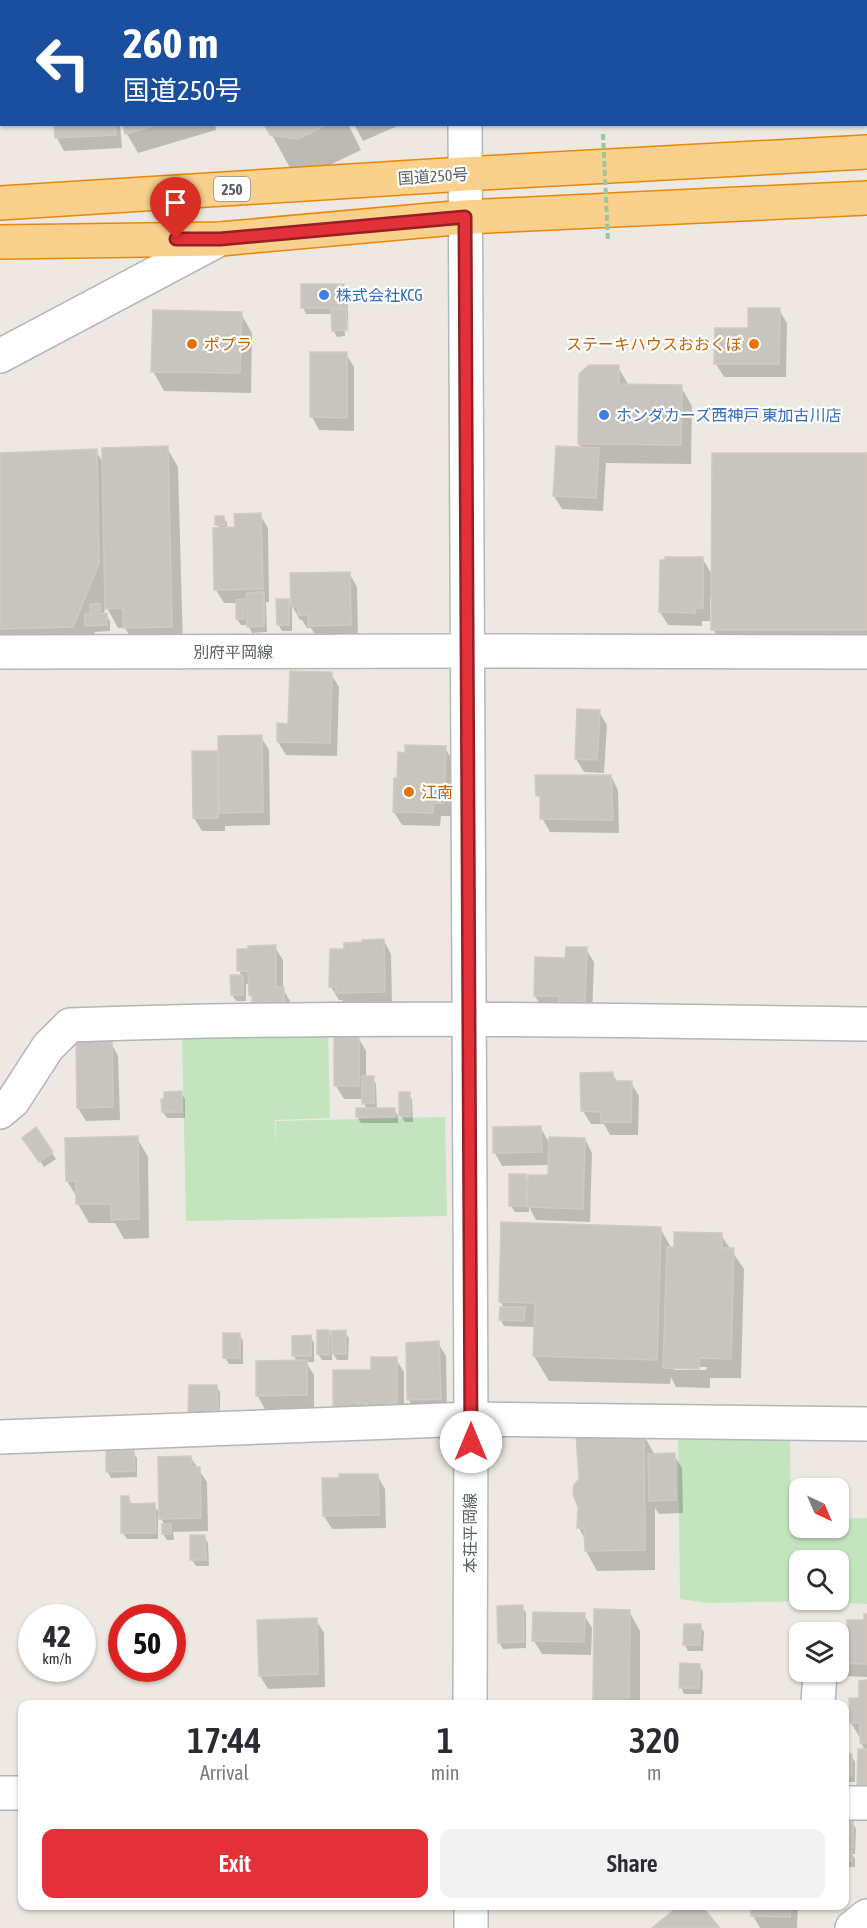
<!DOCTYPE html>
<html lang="en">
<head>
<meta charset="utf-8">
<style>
  :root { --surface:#fff; --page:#f2f2f3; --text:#2b2b33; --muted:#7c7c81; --accent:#e43038 }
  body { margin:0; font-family:"Asap Condensed","Noto Sans JP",sans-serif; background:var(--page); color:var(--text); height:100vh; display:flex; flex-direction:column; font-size:22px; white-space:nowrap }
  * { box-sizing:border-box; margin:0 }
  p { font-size:20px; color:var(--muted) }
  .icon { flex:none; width:33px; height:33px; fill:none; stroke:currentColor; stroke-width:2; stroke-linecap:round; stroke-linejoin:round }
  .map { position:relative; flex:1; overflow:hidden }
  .sheet { position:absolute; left:18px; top:1700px; width:831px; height:210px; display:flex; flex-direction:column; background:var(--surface); border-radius:12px; box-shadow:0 2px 4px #0004 }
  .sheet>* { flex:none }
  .top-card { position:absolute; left:0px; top:0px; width:867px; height:126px; box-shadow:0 2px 4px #0004; background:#1a4fa0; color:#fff; overflow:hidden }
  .needle { width:39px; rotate:136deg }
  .buttons { position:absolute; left:789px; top:1478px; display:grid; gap:12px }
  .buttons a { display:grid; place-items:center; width:60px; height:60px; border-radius:12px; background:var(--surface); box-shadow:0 2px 4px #0004; font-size:30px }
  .speed { position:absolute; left:18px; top:1604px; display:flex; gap:12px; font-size:30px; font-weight:700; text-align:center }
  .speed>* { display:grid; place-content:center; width:78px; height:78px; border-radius:50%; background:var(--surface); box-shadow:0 2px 4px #0004; line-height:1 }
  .speed small { font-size:15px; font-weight:400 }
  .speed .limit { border:9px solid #d22; background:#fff; color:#111 }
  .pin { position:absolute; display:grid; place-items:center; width:51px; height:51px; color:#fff; margin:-62px -26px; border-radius:50% 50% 50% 0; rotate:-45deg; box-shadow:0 0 6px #0007 }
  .pin .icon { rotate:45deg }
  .me { position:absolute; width:66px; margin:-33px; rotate:0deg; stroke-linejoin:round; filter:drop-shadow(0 0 4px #0008) }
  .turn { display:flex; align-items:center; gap:21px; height:126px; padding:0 24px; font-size:27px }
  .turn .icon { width:78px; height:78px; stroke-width:2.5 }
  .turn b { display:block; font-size:42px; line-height:51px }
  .eta { display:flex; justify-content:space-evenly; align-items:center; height:102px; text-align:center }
  .eta b { font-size:36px; font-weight:600; line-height:42px }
  .button { display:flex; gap:12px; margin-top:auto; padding:12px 24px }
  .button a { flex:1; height:69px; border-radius:12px; background:var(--accent); color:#fff; font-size:24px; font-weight:600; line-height:69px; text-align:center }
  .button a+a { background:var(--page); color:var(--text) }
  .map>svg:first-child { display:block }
  .green { fill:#c3e4be; fill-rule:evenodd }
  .shadow { fill:#0003; fill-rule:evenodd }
  .building { fill:#c8c4bf; stroke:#d1cac0; stroke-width:1.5 }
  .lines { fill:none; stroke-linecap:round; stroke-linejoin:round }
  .street-casing { stroke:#b2b5b9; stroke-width:36 }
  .secondary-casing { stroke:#b3b8bc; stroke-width:36 }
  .highway-casing { stroke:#e98706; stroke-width:36 }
  .street { stroke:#fff; stroke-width:33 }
  .secondary { stroke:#fff; stroke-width:33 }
  .highway { stroke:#fad18c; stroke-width:33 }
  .path-bridge { stroke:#99c8a0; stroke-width:4; stroke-dasharray:6 3; stroke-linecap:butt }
  .route-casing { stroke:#941f24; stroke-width:15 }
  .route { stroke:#e43038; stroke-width:10 }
  .shop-dot { fill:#3f7fe0; stroke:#fff; stroke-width:2 }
  .food-dot { fill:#e8710a; stroke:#fff; stroke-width:2 }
  .labels { text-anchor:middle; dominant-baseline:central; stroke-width:4.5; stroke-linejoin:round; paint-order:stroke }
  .shield { fill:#fff; stroke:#8c8f91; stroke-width:1.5 }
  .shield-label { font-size:15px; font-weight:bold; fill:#5a5f62 }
  .street-label { font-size:16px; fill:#5a5f62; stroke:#fff }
  .shop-label { font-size:16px; fill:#366cbe; stroke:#fff; text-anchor:start }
  .food-label { font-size:16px; fill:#c56008; stroke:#fff; text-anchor:start }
</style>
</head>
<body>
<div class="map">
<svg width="867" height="1928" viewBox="0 0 867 1928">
  <rect width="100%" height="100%" fill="#ede9e2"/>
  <g class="green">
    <polygon points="328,1031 330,1118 275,1120 275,1146 276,1121 445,1117 447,1216 186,1221 182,1034"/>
    <path d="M678,1433L790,1434L791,1521H799L800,1527H838L839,1519L867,1518V1604L806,1601L709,1603L680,1599ZM800,1560H838V1599H800Z"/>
  </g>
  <g class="shadow">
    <polygon points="618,0 647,0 647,2 619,2"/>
    <polygon points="647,0 675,0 675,2 648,2"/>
    <rect x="866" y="18" width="1" height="44"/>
    <polygon points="56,124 120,124 122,148 64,151 57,138"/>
    <polygon points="124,124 215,124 216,130 138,153 127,134"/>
    <polygon points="266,124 348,124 361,150 317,171 290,168"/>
    <polygon points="354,124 402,124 363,141"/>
    <polygon points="343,285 347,292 349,336 347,316 344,316 345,336 337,337 333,330 333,314 306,314 303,307"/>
    <polygon points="779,310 787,323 786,377 724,377 716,364 750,329"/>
    <polygon points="241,314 252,333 251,393 164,391 153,371"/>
    <polygon points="346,354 354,367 354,431 319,430 312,417"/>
    <polygon points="618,367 629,386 681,387 692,406 691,464 606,463 603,511 562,509 554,496 582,449 579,444"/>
    <polygon points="167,448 178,467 183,646 136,647 125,628 118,628 106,606 103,615 106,615 110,621 110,631 95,632 87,651 0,654 0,455 96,451 104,464"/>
    <polygon points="867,454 867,654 727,654 713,629 713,597 710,597 710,621 702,621 702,626 668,625 660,612 662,562 702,558 713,576"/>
    <polygon points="260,515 268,528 269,602 266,602 267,632 252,633 248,625 241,625 237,619 237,603 224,603 216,590 220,529 217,525 224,517 227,523 227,529 236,529"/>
    <polygon points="349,573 357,587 358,638 318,639 311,628 307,628 302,620 300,620 292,606"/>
    <polygon points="288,600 292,607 292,631 282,631 278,624"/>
    <polygon points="331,674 339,687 337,756 286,755 278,742"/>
    <polygon points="599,712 607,725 604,773 584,772 576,759"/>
    <polygon points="261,737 269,750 270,825 225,826 225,831 202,831 194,818 194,753 219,752"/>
    <polygon points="445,748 453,761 451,816 441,816 440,826 402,825 394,812 399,780 406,754"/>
    <polygon points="611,776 618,790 619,833 550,832 542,818 542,803 538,795"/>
    <polygon points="384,941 391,954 392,1005 345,1006 342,1000 339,1000 331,987 346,951"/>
    <polygon points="275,947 283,960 283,989 290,1001 290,1018 254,1001 250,995 250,984 246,984 246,1001 236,1001 232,995 242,977 239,970 250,951"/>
    <polygon points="586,949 594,962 592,1017 543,1009 535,996 536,959 566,959"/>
    <polygon points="358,1037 366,1051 366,1078 373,1078 376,1084 377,1109 394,1109 398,1116 398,1123 361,1123 357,1117 357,1110 367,1109 364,1103 364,1099 344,1099 336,1086"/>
    <polygon points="111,1043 118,1056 120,1120 86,1121 78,1108"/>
    <polygon points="612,1073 618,1083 631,1083 639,1096 638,1135 610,1135 604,1124 591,1124 583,1111"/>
    <polygon points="181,1093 185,1099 185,1118 167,1118 163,1112"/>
    <polygon points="409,1094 412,1100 413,1122 405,1122 401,1116"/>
    <polygon points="540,1127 550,1144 585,1139 592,1153 590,1222 536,1220 529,1207 529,1212 515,1212 511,1206 525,1176 529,1183 549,1177 549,1165 502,1166 495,1153"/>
    <polygon points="36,1129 56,1159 44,1167 28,1144"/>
    <polygon points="137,1138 148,1157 149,1238 124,1239 115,1223 89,1223 78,1204 78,1199 67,1181 67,1139"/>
    <path d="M660,1228L672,1249L721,1235L744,1269L741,1378H710V1388L676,1387L671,1377L670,1384L549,1381L534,1356L535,1327L504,1326L501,1320L504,1308L500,1301ZM674,1367H707L706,1370H674Z"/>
    <polygon points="328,1331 333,1340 345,1332 349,1338 348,1360 337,1360 332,1352 332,1360 322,1360 318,1354"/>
    <polygon points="239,1334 243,1341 243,1364 229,1364 225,1358"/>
    <polygon points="311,1337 314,1343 314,1362 306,1362 314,1375 314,1408 265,1409 257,1395 297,1362 294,1356"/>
    <polygon points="438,1343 446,1356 447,1412 416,1413 409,1400"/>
    <polygon points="396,1359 404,1372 404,1420 343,1420 335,1407 335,1372 373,1372"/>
    <polygon points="216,1386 220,1392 220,1419 194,1419 190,1413"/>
    <polygon points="643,1434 655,1455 674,1455 682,1468 683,1513 659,1514 655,1508 655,1570 597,1571 586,1551 586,1541 579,1528"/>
    <polygon points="133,1452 137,1458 137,1477 111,1478 107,1471"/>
    <polygon points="191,1458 207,1482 208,1531 173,1532 174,1540 167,1540 163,1534 165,1526 158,1513 158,1539 127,1539 123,1533 128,1497 132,1505 154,1505 161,1516"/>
    <polygon points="377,1475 385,1489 386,1528 332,1529 324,1516"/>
    <polygon points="204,1536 208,1543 209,1566 196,1566 192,1560"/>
    <polygon points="522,1607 526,1613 526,1648 503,1649 499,1642"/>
    <polygon points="629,1611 640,1631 640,1704 595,1704"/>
    <polygon points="584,1615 592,1628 591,1655 542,1654 534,1641"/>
    <polygon points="867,1615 867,1677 840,1676 837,1671 838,1671 838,1632 849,1632 866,1622"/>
    <polygon points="316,1620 324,1633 325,1687 268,1689 260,1676"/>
    <polygon points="700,1626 704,1632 703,1651 688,1651 685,1645"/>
    <polygon points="699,1665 703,1672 702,1694 684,1694 681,1687"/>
    <polygon points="867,1682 867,1802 865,1750 861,1743 861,1736 859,1736 851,1723"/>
    <polygon points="844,1755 851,1755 855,1762 855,1782 844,1782"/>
    <polygon points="844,1822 852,1822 856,1829 855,1854 852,1854 855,1859 855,1867 844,1867"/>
    <polygon points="753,1905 798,1905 797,1928 760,1928 753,1916"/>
  </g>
  <g class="building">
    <polygon points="58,0 128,0 128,2 53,2"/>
    <rect x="225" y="0" width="63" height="2"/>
    <polygon points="333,0 374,0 371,2 334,2"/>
    <rect x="512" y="0" width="88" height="2"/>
    <rect x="719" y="0" width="58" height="2"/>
    <polygon points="804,0 854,0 847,2 804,2"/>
    <rect x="866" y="16" width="1" height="40"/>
    <polygon points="54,124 115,124 116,135 55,138"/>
    <polygon points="123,124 159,124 125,134"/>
    <polygon points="264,124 328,124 298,139 270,135"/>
    <polygon points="301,284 344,284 345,308 301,308"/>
    <polygon points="748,308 780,308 779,364 714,364 715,328 748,328"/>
    <polygon points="346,309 347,330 332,331 331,310"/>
    <polygon points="153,310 242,312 240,373 151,372"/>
    <polygon points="310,352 347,352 347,418 310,417"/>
    <polygon points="589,365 619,365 619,384 682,385 681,445 578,444 579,374"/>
    <polygon points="168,446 172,627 123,628 123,608 105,609 102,448"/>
    <polygon points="556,446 599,448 596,498 553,496"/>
    <polygon points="97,449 99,563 73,627 0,629 0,453"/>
    <polygon points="712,453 867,453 867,630 711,630"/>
    <polygon points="261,513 263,589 214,590 213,528 235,527 234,514"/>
    <polygon points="215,516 224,516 225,525 215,525"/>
    <polygon points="665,557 703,557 703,608 695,608 695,613 659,612 660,560 665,560"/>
    <polygon points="350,572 351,625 308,626 308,615 298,615 298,606 291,607 290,573"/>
    <polygon points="264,592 264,626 247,627 246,593"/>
    <polygon points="244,599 244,619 236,619 236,600"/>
    <polygon points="276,599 289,599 289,625 277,625"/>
    <polygon points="90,604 100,604 100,611 90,612"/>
    <polygon points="107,613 107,625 85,626 85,614"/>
    <polygon points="290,671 332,672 330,743 277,742 277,723 288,724"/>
    <polygon points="577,709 600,710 597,760 575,759"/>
    <polygon points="262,735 263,812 219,813 218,736"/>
    <polygon points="405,745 446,746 444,803 434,803 433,813 393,812 394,778 397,778 398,752 405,753"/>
    <polygon points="192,751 218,751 218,818 193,818"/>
    <polygon points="535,775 611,775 613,820 540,819 540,796 536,796"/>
    <polygon points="384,939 385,992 336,993 336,987 329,987 330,949 344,949 344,943 362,942 362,940"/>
    <polygon points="276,945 276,987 284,987 284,1005 252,1005 252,995 249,995 248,971 237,971 237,949 248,949 248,946"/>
    <polygon points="566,947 587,947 585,1004 559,1002 559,996 534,996 535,957 565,958"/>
    <polygon points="230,975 243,975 243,995 231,995"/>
    <rect x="334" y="1036" width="25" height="50"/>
    <polygon points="112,1041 113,1107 77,1108 76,1042"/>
    <polygon points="613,1072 614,1081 632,1081 631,1122 601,1122 601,1112 581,1111 580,1073"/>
    <polygon points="362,1076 374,1076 374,1103 362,1104"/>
    <polygon points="182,1091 182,1112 162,1112 161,1099 164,1099 164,1092"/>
    <rect x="399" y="1092" width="11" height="24"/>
    <rect x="356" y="1108" width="39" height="9"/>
    <polygon points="541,1126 542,1152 493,1153 493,1127"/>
    <polygon points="36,1127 53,1152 39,1162 22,1138"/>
    <polygon points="138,1136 139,1219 111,1220 111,1204 76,1204 76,1181 66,1181 65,1138"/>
    <polygon points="549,1137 585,1138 583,1209 527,1207 528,1175 548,1175"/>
    <rect x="509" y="1174" width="17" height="32"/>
    <polygon points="501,1222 661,1227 657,1360 533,1356 535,1303 499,1302"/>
    <polygon points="674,1232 722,1233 722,1248 734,1248 731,1359 699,1358 699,1369 663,1368 667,1247 674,1247"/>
    <polygon points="500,1307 525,1307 524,1321 499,1320"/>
    <polygon points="317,1330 329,1330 329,1355 317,1354"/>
    <polygon points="346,1330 346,1354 332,1354 331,1331"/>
    <rect x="223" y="1333" width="17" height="25"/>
    <polygon points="311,1335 311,1356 292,1356 292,1336"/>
    <polygon points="439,1341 441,1399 407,1400 406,1343"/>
    <polygon points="371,1357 397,1357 397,1407 333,1407 333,1370 371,1370"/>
    <polygon points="307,1360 307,1395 256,1396 256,1361"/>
    <polygon points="189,1385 217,1385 218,1413 188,1413"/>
    <polygon points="644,1433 645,1550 585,1551 584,1528 577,1528 578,1507 573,1494 574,1485 579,1479 576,1434"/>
    <polygon points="134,1450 135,1471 106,1472 106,1451"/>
    <polygon points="675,1453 676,1500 649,1501 648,1454"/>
    <polygon points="191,1456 192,1467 200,1467 201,1518 159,1519 158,1457"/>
    <polygon points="339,1474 378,1474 379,1515 323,1516 322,1478 339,1478"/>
    <polygon points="121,1496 129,1496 129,1504 155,1503 156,1533 121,1533"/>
    <rect x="162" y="1524" width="9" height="10"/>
    <polygon points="190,1535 205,1535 206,1560 190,1560"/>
    <polygon points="523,1605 524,1642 498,1643 497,1606"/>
    <polygon points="594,1609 630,1610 629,1704 593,1704"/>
    <polygon points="533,1612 585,1613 584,1642 532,1641"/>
    <polygon points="864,1614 867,1614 867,1664 838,1663 838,1632 832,1632 832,1630 847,1630 847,1620 864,1620"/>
    <polygon points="317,1618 318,1674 259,1676 257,1620"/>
    <polygon points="684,1624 701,1624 700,1645 683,1645"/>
    <polygon points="680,1663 700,1664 699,1688 679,1688"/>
    <polygon points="867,1680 867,1743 860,1743 860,1723 850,1723 849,1698 859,1698 859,1681"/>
    <polygon points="858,1749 867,1749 867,1789 857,1789"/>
    <rect x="844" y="1754" width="8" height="22"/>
    <rect x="844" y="1821" width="9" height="27"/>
    <rect x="844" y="1851" width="8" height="10"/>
    <polygon points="680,1905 701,1905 720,1928 652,1928"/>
    <polygon points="751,1905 790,1905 790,1917 751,1916"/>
  </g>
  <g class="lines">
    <g class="street-casing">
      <g id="street">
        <polyline points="466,651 867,652"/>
        <path d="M0,1112L13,1101L48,1047L70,1025C335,1015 601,1020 867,1024"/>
        <polyline points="0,1437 471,1419 867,1424"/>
        <polyline points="818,1704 820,1671"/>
        <polyline points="0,1793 22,1793"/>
        <polyline points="844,1803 867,1803"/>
      </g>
    </g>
    <g class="secondary-casing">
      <g id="secondary">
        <polyline points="460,0 460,2"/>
        <polyline points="680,2 683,0"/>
        <polyline points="465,124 471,1419 470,1704"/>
        <polyline points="0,356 220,239"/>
        <polyline points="0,652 466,651"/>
        <polyline points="471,1905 471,1928"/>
        <polyline points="852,1928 867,1916"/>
      </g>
    </g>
    <g class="highway-casing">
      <g id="highway">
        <polyline points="0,203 464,174 867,152"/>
        <polyline points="0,242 220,239 465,217 867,198"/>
      </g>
    </g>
    <use href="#street" class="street"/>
    <use href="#secondary" class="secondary"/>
    <use href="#highway" class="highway"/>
    <polyline class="path-bridge" points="603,134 608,241"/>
  </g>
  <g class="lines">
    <g class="route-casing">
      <polyline id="route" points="176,239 220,239 465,217 471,1442"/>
    </g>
    <use href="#route" class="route"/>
  </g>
  <g class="shop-dot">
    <circle cx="324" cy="295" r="6"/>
    <circle cx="604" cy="415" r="6"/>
  </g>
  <g class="food-dot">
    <circle cx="192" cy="344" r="6"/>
    <circle cx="754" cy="344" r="6"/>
    <circle cx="409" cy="792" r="6"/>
  </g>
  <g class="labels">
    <rect class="shield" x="214" y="177" width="36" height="24" rx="4.5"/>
    <g class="shield-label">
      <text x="232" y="189">250</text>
    </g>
    <g class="street-label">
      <text transform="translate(433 176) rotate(-4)">国道250号</text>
      <text x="233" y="652">別府平岡線</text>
      <text transform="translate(470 1533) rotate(-90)">本荘平岡線</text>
    </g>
    <g class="shop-label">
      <text x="336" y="295">株式会社KCG</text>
      <text x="616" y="415">ホンダカーズ西神戸 東加古川店</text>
    </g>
    <g class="food-label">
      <text x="204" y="344">ポプラ</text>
      <text x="742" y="344" text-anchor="end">ステーキハウスおおくぼ</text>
      <text x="421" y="792">江南</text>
    </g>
  </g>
</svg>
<div class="buttons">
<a><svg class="needle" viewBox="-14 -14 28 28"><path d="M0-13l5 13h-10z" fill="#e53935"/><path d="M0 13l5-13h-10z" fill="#7c7c81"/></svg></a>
<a><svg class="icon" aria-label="search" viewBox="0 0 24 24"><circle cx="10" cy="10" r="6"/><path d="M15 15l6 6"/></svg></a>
<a><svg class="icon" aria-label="layers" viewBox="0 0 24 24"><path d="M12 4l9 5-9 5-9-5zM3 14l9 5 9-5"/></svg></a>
</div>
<div class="speed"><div>42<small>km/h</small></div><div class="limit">50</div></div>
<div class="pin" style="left:176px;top:239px;background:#d93025"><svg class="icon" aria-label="arrive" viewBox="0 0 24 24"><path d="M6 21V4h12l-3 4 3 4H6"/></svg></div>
<svg class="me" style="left:471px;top:1442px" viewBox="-20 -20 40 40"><circle r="19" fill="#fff"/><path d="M0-13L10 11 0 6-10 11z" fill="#e43038"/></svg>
<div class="top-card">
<div class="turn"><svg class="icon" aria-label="left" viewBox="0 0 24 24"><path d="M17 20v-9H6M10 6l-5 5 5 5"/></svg><div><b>260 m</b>国道250号</div></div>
</div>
<section class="sheet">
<div class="eta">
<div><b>17:44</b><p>Arrival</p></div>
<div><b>1</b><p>min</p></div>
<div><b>320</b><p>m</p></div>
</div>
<div class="button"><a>Exit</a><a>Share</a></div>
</section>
</div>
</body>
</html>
